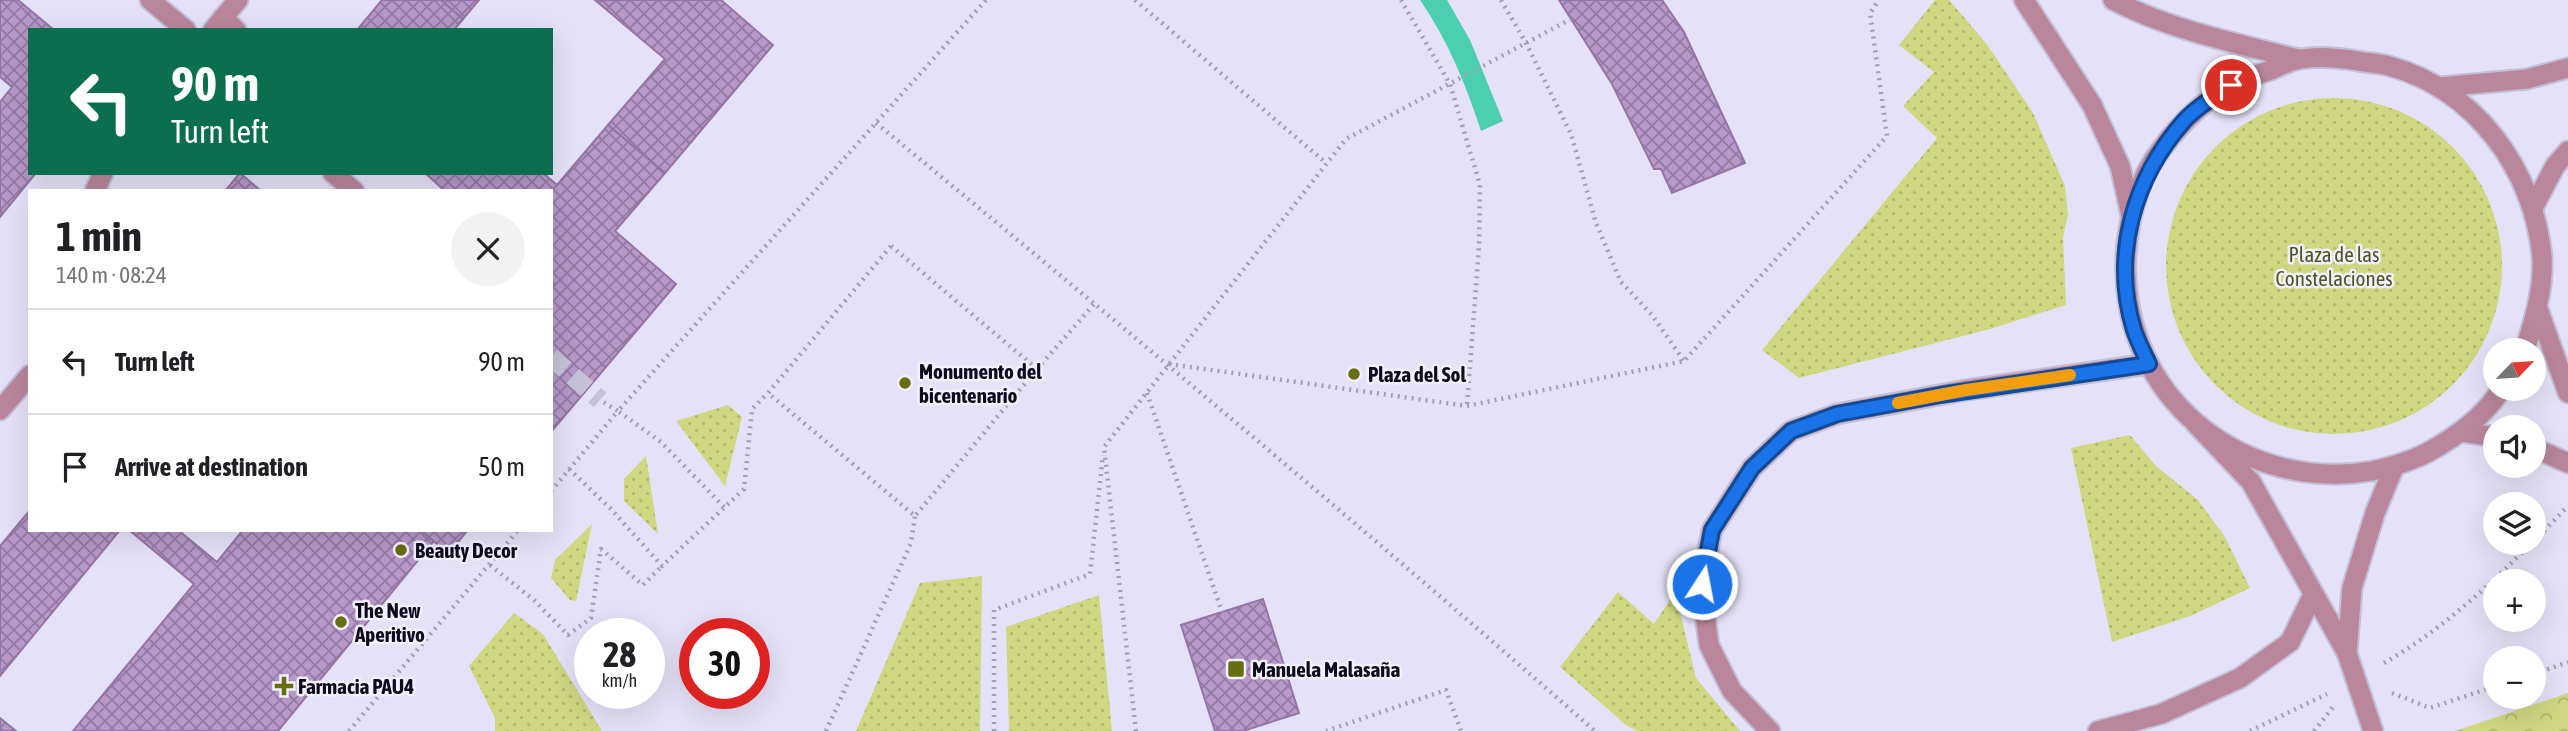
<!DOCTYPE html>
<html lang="en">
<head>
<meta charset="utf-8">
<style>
  :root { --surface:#fff; --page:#f2f2f2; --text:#202124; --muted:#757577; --line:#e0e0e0 }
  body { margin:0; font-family:"Asap Condensed",sans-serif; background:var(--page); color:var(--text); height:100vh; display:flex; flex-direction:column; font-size:26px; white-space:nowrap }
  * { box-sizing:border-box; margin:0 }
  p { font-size:23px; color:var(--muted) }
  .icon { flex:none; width:38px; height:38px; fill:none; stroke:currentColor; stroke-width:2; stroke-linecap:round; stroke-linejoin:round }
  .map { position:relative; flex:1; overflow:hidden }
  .details { position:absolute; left:28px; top:189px; width:525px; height:343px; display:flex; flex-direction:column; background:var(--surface); border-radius:0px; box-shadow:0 7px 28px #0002 }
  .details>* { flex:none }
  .hud { position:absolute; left:28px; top:28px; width:525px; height:147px; border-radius:0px; box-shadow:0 7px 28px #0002; background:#0b6e4f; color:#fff; overflow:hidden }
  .needle { width:46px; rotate:65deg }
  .tools { position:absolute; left:2483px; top:338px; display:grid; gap:14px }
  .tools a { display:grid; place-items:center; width:63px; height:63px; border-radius:50%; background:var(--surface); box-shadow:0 7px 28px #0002; font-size:35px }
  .speed { position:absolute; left:574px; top:618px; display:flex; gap:14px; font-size:35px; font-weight:700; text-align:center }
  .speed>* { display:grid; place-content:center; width:91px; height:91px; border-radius:50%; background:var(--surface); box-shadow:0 7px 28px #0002; line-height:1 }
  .speed small { font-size:18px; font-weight:400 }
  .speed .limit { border:10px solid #d22; background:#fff; color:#111 }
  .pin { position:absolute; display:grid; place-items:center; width:60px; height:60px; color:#fff; margin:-30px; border:4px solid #fff; border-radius:50%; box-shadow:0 2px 7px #0007 }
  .me { position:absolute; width:77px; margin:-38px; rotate:11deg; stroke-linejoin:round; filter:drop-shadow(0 0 5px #0008) }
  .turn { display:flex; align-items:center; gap:24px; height:147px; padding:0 28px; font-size:32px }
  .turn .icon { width:91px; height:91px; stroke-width:2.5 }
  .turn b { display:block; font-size:49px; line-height:60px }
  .round { display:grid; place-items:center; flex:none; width:74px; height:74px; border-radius:37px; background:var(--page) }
  .summary { display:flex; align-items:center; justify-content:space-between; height:119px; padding:0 28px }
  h1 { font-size:42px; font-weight:700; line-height:52px }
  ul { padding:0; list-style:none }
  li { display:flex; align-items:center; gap:21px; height:105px; padding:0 28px; border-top:2px solid var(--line) }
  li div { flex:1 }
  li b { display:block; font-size:26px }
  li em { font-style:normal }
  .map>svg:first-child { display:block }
  .forest { fill:url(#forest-crowns) }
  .garden { fill:url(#garden-dots) }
  .water { fill:#4ccfae }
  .building { fill:url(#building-cross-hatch); stroke:#9475a5; stroke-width:2 }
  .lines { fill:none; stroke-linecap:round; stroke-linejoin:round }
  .pedestrian-tunnel { stroke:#c5c1d7; stroke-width:19; stroke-dasharray:19 10; stroke-linecap:butt }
  .pedestrian-casing { stroke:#c3bfd5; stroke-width:23 }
  .minor-casing { stroke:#c3bfd5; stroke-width:23 }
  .tertiary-casing { stroke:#c3bfd5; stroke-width:23 }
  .path { stroke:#a39fb4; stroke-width:4.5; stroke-dasharray:2 5; stroke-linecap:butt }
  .pedestrian { stroke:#ba869b; stroke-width:19 }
  .minor { stroke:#ba869b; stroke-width:19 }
  .tertiary { stroke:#ba869b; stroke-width:19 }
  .route-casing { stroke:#114b97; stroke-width:18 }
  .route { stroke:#1a73e8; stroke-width:12 }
  .slow { stroke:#f59e0b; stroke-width:12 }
  .poi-dot { fill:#676d11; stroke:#f2f0fc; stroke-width:2.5 }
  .labels { text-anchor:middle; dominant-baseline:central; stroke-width:5; stroke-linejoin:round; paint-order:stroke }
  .park-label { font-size:21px; fill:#505420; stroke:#f2f0fc }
  .poi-label { font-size:21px; font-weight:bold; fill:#0f0b1d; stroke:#f2f0fc; text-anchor:start }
</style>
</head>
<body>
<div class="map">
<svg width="2568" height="731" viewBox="0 0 2568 731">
  <defs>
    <pattern id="forest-crowns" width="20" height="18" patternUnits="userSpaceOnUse" patternTransform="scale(1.75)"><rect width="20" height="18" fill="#cfd781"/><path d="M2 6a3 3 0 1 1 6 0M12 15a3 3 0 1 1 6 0" fill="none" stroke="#b1b76f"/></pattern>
    <pattern id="garden-dots" width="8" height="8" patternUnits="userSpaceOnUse" patternTransform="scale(1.75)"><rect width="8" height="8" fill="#cfd781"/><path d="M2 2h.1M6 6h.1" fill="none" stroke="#b1b76f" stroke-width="1.8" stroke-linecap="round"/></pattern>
    <pattern id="building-cross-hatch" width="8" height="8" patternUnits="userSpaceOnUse" patternTransform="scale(1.75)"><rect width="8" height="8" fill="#b798c9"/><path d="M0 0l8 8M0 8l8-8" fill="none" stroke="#937aa3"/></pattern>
  </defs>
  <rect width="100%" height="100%" fill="#e5e1f8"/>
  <polygon class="forest" points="2568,693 2568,731 2455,731"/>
  <g class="garden">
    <polygon points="1935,0 1949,0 1986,43 2033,113 2065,186 2068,215 2063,237 2066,305 1990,329 1799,378 1762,350 1937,138 1903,106 1934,72 1899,45"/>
    <circle cx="2334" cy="266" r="168"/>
    <polygon points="728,405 742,417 725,486 676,421"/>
    <polygon points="2130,435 2156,466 2198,500 2225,537 2250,588 2190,616 2112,642 2071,448"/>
    <polygon points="646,456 658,534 624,501 624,479"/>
    <polygon points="592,524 576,601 570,600 551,578 555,560"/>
    <polygon points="982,576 980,731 856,731 920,583"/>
    <polygon points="1618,592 1654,624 1675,592 1696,678 1740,731 1638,731 1626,725 1560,667"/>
    <polygon points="1099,595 1112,731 1009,731 1006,627"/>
    <polygon points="514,613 543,634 602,731 495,731 495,718 469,666"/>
  </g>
  <path class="water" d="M1420,0H1447L1470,40L1503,121L1481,131C1466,85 1448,40 1420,0Z"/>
  <g class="building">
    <polygon points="0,0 18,0 54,30 30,30 30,173 36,173 0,217 0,102 12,87 0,77"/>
    <polygon points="382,0 441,0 463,19 454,30 357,30"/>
    <polygon points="441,0 479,0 463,19"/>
    <polygon points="595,0 721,0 773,45 665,173 608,125 665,59"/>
    <polygon points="1559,0 1662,0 1684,32 1745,163 1672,193 1661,169 1654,169 1612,84"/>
    <polygon points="608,125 665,173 615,231 676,284 551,432 551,288 555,284 551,281 551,191 445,191 425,173 543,173 557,185"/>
    <polygon points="240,173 261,191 225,191"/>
    <polygon points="30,510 30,530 120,530 0,676 0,546"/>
    <polygon points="129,530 178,530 217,562 243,530 421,530 434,541 278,731 73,731 194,584"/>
    <polygon points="421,530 468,530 448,554"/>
    <polygon points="1263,599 1299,713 1243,731 1215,731 1181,625"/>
    <polygon points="0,718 16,731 0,731"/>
  </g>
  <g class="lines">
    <polyline class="pedestrian-tunnel" points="551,357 600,400"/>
    <g class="pedestrian-casing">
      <g id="pedestrian">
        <polyline points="223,18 236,30"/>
        <polyline points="333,173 354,191"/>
      </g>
    </g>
    <g class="minor-casing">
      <g id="minor">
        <polyline points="150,0 186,30"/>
        <polyline points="2024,0 2092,105 2120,166 2131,216"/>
        <path d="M2113,0C2170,30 2236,43 2298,59"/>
        <polyline points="213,30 238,0"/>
        <polyline points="2440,87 2527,79 2568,68"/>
        <polyline points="95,191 103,173"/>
        <polyline points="2533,208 2555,166 2568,151"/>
        <polyline points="2538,309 2568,393"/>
        <path d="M2502,388C2488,411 2465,430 2442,444C2421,458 2397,466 2372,471C2248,492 2131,405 2126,277C2124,240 2133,193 2153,161C2173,131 2199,104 2229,86C2242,78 2257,75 2271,70C2280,66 2291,60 2301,59C2319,56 2339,58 2358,61C2368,63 2379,63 2389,66C2475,89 2534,170 2542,257C2544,289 2534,320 2525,350"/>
        <polyline points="0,410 30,375"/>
        <polyline points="2462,432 2496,437"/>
        <polyline points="2534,448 2568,463"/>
        <polyline points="1770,731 1732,691 1709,645 1701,584 1712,530 1752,468 1791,431 1837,414 1966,390 2149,364"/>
        <polyline points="2098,731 2161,714 2240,678 2290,642 2313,595"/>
      </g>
    </g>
    <g class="tertiary-casing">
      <g id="tertiary">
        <polyline points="2196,424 2251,482 2347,653 2373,731"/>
        <polyline points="2347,653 2352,588 2375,513 2394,467"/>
      </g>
    </g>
    <g class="path">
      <polyline points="1135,0 1326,163"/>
      <polyline points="1401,0 1450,84 1480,185 1479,246 1467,406"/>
      <polyline points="1501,0 1526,43 1571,134 1596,223 1621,282 1652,315 1684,361"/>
      <path d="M876,123C1119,323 1359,524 1595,731"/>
      <polygon points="891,246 1037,369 915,516 768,393"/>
      <polyline points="1169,364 1467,406 1684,361 1887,136 1870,13 1879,0"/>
      <polyline points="1037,369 1095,303"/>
      <polyline points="1147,393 1222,612"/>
      <polyline points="569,469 610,508 662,566 744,489 752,409 768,393"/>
      <polyline points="551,491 618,411 600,400"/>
      <polyline points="724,507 661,442 618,411 986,0"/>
      <polyline points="2534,541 2568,506"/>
      <polyline points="490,565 535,601 568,635 591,618 601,549 643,585 662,566"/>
      <path d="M2384,663C2437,633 2490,586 2532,542"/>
      <polyline points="2534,674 2568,662"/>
      <polyline points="2392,693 2430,708 2496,686"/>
      <polyline points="349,731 518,530"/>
      <polyline points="826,731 911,543 915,516"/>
      <polyline points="994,731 994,610 1090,574 1103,455"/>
      <polyline points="1136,731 1104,447 1346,139 1571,19"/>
      <polyline points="1326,731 1446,690 1461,731"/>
      <polyline points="2250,731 2327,694"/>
      <polyline points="2314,731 2333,707"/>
    </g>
    <use href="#pedestrian" class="pedestrian"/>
    <use href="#minor" class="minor"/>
    <use href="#tertiary" class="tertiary"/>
  </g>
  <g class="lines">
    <g class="route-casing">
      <path id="route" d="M1702,584L1712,530L1752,468L1791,431L1837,414L1940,395L2149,364C2144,353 2138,342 2134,330C2111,255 2134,178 2184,121C2196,107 2216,96 2231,85"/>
    </g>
    <use href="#route" class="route"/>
    <polyline class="slow" points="1898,403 1966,390 2070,375"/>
  </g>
  <g class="poi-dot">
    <circle cx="1354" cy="374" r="7"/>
    <circle cx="905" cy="383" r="7"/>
    <circle cx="401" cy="550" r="7"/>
    <circle cx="341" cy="622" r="7"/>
    <rect x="1227" y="660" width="18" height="18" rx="3.5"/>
    <path d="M280.5 675.5h7v7h7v7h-7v7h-7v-7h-7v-7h7z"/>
  </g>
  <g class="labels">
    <g class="park-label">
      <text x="2334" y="254">Plaza de las<tspan x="2334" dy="24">Constelaciones</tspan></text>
    </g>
    <g class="poi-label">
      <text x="919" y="371">Monumento del<tspan x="919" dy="24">bicentenario</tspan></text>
      <text x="1368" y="374">Plaza del Sol</text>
      <text x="415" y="550">Beauty Decor</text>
      <text x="355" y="610">The New<tspan x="355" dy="24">Aperitivo</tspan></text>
      <text x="1252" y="669">Manuela Malasaña</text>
      <text x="298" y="686">Farmacia PAU4</text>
    </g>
  </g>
</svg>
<div class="tools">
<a><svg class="needle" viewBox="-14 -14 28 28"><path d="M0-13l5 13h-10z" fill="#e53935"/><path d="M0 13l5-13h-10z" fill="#757577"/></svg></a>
<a><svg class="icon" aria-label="sound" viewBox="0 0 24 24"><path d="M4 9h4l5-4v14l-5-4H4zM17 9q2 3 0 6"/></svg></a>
<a><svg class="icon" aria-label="layers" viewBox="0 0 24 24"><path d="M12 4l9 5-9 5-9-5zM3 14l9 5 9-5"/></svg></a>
<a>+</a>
<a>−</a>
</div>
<div class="speed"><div>28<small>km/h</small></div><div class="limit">30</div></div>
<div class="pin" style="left:2231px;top:85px;background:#d93025"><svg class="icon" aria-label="arrive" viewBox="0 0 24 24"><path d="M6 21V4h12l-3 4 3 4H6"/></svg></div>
<svg class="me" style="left:1702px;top:584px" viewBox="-20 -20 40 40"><circle r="17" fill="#1a73e8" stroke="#fff" stroke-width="3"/><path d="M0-11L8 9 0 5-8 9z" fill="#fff"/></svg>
<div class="hud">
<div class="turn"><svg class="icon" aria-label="left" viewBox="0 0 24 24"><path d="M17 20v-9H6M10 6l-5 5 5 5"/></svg><div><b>90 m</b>Turn left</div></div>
</div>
<section class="details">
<div class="summary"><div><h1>1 min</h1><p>140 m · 08:24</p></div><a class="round"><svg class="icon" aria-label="close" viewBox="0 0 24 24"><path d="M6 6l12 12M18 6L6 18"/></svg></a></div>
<ul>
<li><svg class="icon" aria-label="left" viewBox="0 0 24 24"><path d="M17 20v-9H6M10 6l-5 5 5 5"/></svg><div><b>Turn left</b></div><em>90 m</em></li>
<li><svg class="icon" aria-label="arrive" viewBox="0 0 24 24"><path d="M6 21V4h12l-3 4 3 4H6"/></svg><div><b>Arrive at destination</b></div><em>50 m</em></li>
</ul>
</section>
</div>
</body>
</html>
